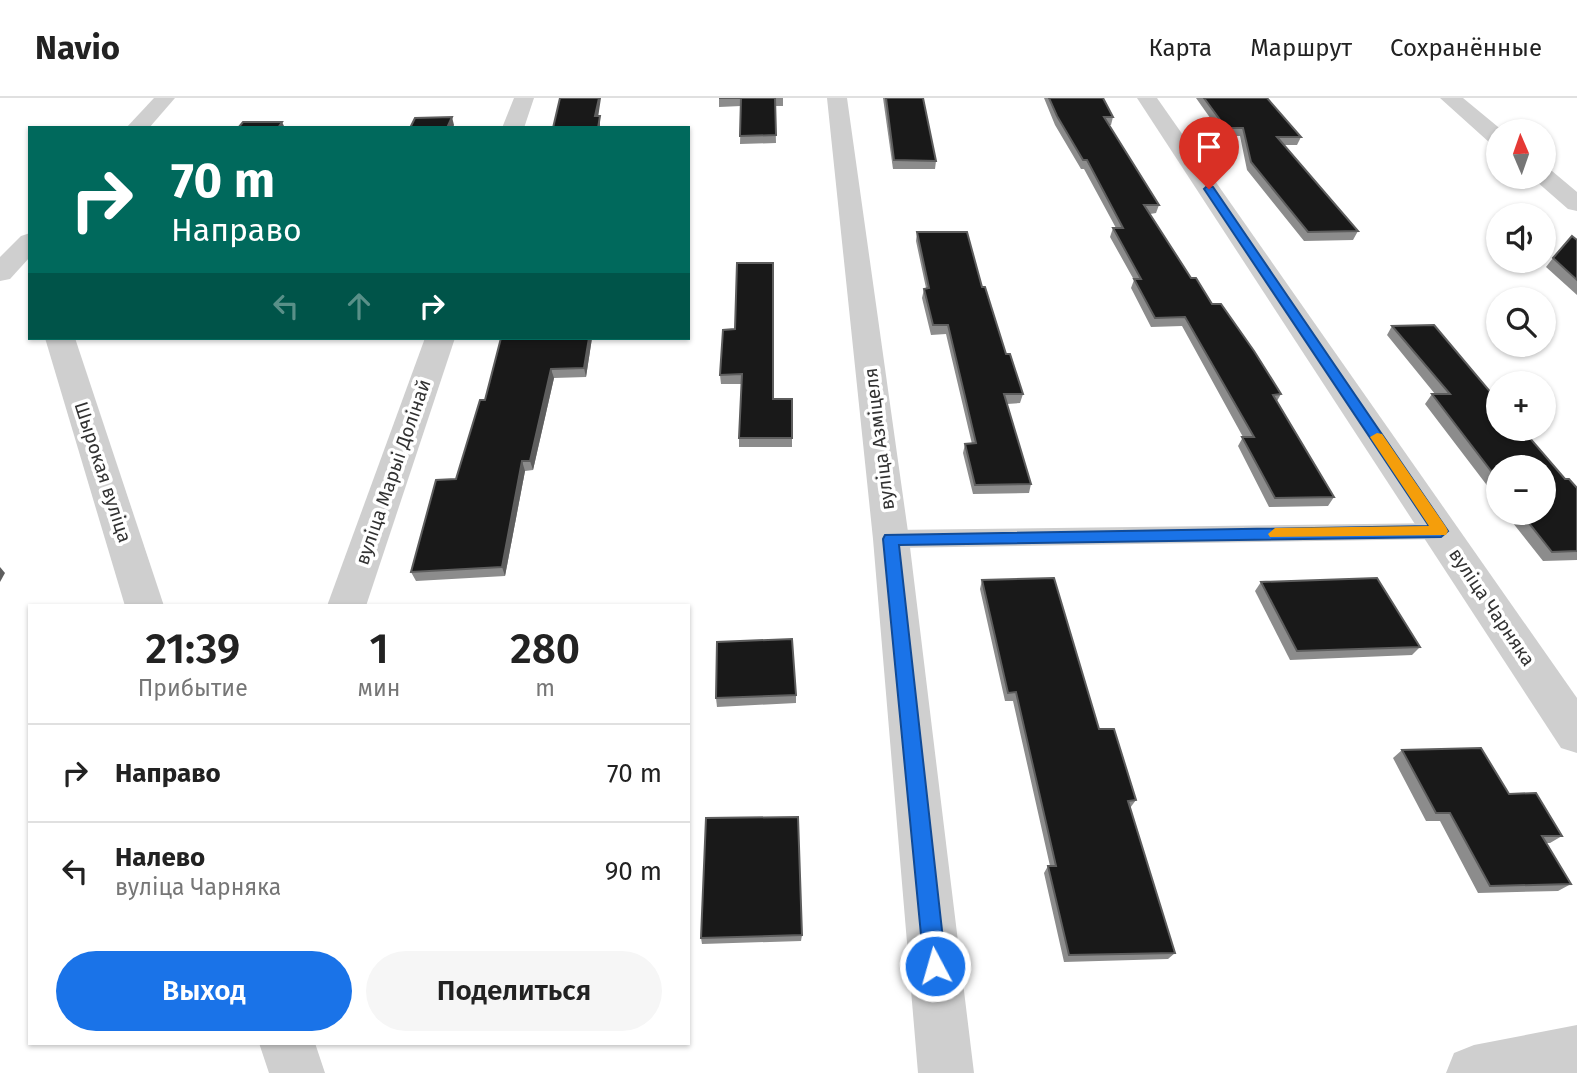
<!DOCTYPE html>
<html lang="ru">
<head>
<meta charset="utf-8">
<style>
  :root { --surface:#fff; --page:#f6f6f6; --text:#222; --muted:#767676; --line:#e0e0e0; --accent:#1a73e8 }
  body { margin:0; font-family:"Fira Sans",sans-serif; background:var(--page); color:var(--text); height:100vh; display:flex; flex-direction:column; font-size:26px; white-space:nowrap }
  * { box-sizing:border-box; margin:0 }
  p { font-size:23px; color:var(--muted) }
  .icon { flex:none; width:38px; height:38px; fill:none; stroke:currentColor; stroke-width:2; stroke-linecap:round; stroke-linejoin:round }
  .map { position:relative; flex:1; overflow:hidden }
  .drawer { position:absolute; left:28px; top:506px; width:662px; height:441px; display:flex; flex-direction:column; background:var(--surface); border-radius:0px; box-shadow:0 2px 5px #0004 }
  .drawer>* { flex:none }
  .guide { position:absolute; left:28px; top:28px; width:662px; height:214px; border-radius:0px; box-shadow:0 2px 5px #0004; background:#00695c; color:#fff; overflow:hidden }
  .needle { width:46px; rotate:358deg }
  .controls { position:absolute; left:1486px; top:21px; display:grid; gap:14px }
  .controls a { display:grid; place-items:center; width:70px; height:70px; border-radius:50%; background:var(--surface); box-shadow:0 2px 5px #0004; font-size:35px }
  .pin { position:absolute; display:grid; place-items:center; width:60px; height:60px; color:#fff; margin:-72px -30px; border-radius:50% 50% 50% 0; rotate:-45deg; box-shadow:0 0 7px #0007 }
  .pin .icon { rotate:45deg }
  .me { position:absolute; width:77px; margin:-38px; rotate:354deg; stroke-linejoin:round; filter:drop-shadow(0 0 5px #0008) }
  .turn { display:flex; align-items:center; gap:24px; height:147px; padding:0 28px; font-size:32px }
  .turn .icon { width:91px; height:91px; stroke-width:2.5 }
  .turn b { display:block; font-size:49px; line-height:60px }
  .lanes { display:flex; align-items:center; height:66px; padding:0 28px; background:#0003; justify-content:center; gap:35px; direction:ltr }
  .lanes .off { opacity:.35 }
  .eta { display:flex; justify-content:space-evenly; align-items:center; height:119px; text-align:center }
  .eta b { font-size:42px; font-weight:600; line-height:49px }
  .primary-button { display:flex; gap:14px; margin-top:auto; padding:14px 28px }
  .primary-button a { flex:1; height:80px; border-radius:42px; background:var(--accent); color:#fff; font-size:28px; font-weight:600; line-height:80px; text-align:center }
  .primary-button a+a { background:var(--page); color:var(--text) }
  ul { padding:0; list-style:none }
  li { display:flex; align-items:center; gap:21px; height:98px; padding:0 28px; border-top:2px solid var(--line) }
  li div { flex:1 }
  li b { display:block; font-size:26px }
  li em { font-style:normal }
  header { display:flex; align-items:center; gap:42px; box-sizing:border-box; height:98px; padding:0 35px; background:var(--surface); border-bottom:2px solid var(--line) }
  header strong { font-size:33px }
  nav { display:flex; gap:38px; margin-inline-start:auto; font-size:24px }
  .map>svg:first-child { display:block }
  .lines { fill:none; stroke-linecap:round; stroke-linejoin:round }
  .service { fill:#cfcfcf; fill-rule:evenodd }
  .minor { fill:#cfcfcf; fill-rule:evenodd }
  .wall { fill:#8c8c8c }
  .shaded-wall { fill:#5e5e5e }
  .building { fill:#191919; stroke:#5e5e5e; stroke-width:2 }
  .route { fill:#1a73e8; stroke:#114b97; stroke-width:2 }
  .slow { fill:#f59e0b }
  .labels { text-anchor:middle; dominant-baseline:central; stroke-width:7; stroke-linejoin:round; paint-order:stroke }
  .street-label { font-size:19px; fill:#323232; stroke:#fff }
</style>
</head>
<body>
<header>
<strong>Navio</strong>
<nav><a>Карта</a><a>Маршрут</a><a>Сохранённые</a></nav>
</header>
<div class="map">
<svg width="1577" height="975" viewBox="0 0 1577 975">
  <rect width="100%" height="100%" fill="#fff"/>
  <g class="lines">
    <polygon class="service" points="1441,425 1449,427 1453,433 1449,439 1441,441 891,450 883,447 879,441 883,435 891,432"/>
    <g class="minor">
      <polygon points="154,0 175,0 149,30 126,30"/>
      <polygon points="514,0 534,0 524,30 502,30"/>
      <polygon points="827,0 847,0 909,441 974,975 918,975 873,441"/>
      <polygon points="1137,0 1157,0 1577,600 1577,655 1561,650"/>
      <polygon points="1440,0 1463,0 1503,33 1498,33 1498,47 1490,45"/>
      <polygon points="1544,71 1552,73 1577,94 1577,113 1568,111 1536,83 1533,79 1544,79"/>
      <polygon points="30,135 30,159 10,181 0,183 0,159 21,138"/>
      <polygon points="45,240 75,240 164,508 125,508"/>
      <polygon points="425,240 455,240 366,508 327,508"/>
      <polygon points="1577,927 1577,975 1446,975 1454,955 1474,947"/>
      <polygon points="259,945 315,945 325,975 269,975"/>
    </g>
  </g>
  <g class="wall">
    <polygon points="719,0 783,0 783,8 775,8 776,45 740,46 741,8 719,9"/>
    <polygon points="883,0 923,0 936,63 935,71 893,71"/>
    <polygon points="1044,0 1103,0 1113,19 1111,27 1109,27 1159,107 1156,115 1150,116 1191,180 1212,206 1281,296 1277,303 1334,399 1328,408 1269,409 1238,348 1243,339 1182,228 1151,229 1131,190 1134,182 1110,139 1113,130 1116,130 1084,71 1081,71 1055,27"/>
    <polygon points="1196,0 1267,0 1301,39 1297,47 1284,47 1358,133 1353,142 1304,143 1247,72 1240,38 1223,38"/>
    <polygon points="917,134 982,189 1006,256 1023,296 1020,305 1007,306 1031,386 1029,395 973,396 963,355 965,346 972,346 946,236 931,237 922,200 924,191 926,190 916,143"/>
    <polygon points="1577,142 1577,197 1546,169 1553,160"/>
    <polygon points="1392,228 1565,381 1577,390 1577,462 1543,463 1505,415 1544,415 1498,369 1498,406 1488,392 1489,390 1425,306 1432,296 1435,296 1387,237"/>
    <polygon points="723,232 773,301 792,301 792,349 739,349 739,340 742,286 721,286 720,277"/>
    <polygon points="501,240 592,240 586,279 554,280 533,372 525,373 505,478 416,483 411,474 456,381 485,302"/>
    <polygon points="982,482 1099,631 1136,702 1130,710 1175,855 1168,861 1064,864 1044,775 1048,768 1050,768 1013,603 1005,603 980,491"/>
    <polygon points="1261,484 1420,549 1412,557 1290,562 1255,493"/>
    <polygon points="796,597 796,605 717,609 716,600"/>
    <polygon points="1402,652 1509,696 1562,738 1550,745 1546,745 1571,786 1558,793 1478,795 1440,723 1426,723 1393,660"/>
    <polygon points="802,837 801,843 702,846 701,840"/>
  </g>
  <g class="shaded-wall">
    <polygon points="599,0 601,0 597,26 595,18"/>
    <polygon points="600,18 600,30 598,30"/>
    <polygon points="452,19 454,27 453,30 447,30"/>
    <polygon points="282,24 285,30 278,30"/>
    <polygon points="589,240 592,240 586,279 584,270"/>
    <polygon points="551,271 554,280 533,372 530,363"/>
    <polygon points="522,363 525,373 505,478 502,469"/>
    <polygon points="0,469 5,475 0,484"/>
  </g>
  <g class="building">
    <polygon points="560,0 599,0 595,18 600,18 598,30 553,30"/>
    <polygon points="719,0 775,0 776,37 740,38 741,0"/>
    <polygon points="886,0 923,0 936,63 894,62"/>
    <polygon points="1049,0 1103,0 1113,19 1104,19 1159,107 1144,107 1191,180 1196,180 1212,206 1221,206 1254,253 1281,296 1273,297 1334,399 1275,400 1242,339 1254,339 1185,219 1155,220 1134,181 1141,181 1113,130 1123,130 1087,62 1083,62 1057,18"/>
    <polygon points="1204,0 1267,0 1301,39 1277,39 1358,133 1308,134 1251,64 1243,30 1226,30"/>
    <polygon points="452,19 447,30 410,30 415,20"/>
    <polygon points="243,24 282,24 278,30 238,30"/>
    <polygon points="917,134 967,134 982,189 985,189 1006,256 1010,256 1023,296 1004,296 1031,386 975,387 965,346 976,345 948,227 933,227 924,191 929,190"/>
    <polygon points="1572,138 1577,142 1577,182 1553,160"/>
    <polygon points="737,165 773,165 773,301 792,301 792,340 739,340 742,276 720,277 723,232 735,231"/>
    <polygon points="1434,227 1498,303 1498,331 1522,331 1565,381 1569,381 1577,390 1577,453 1552,454 1521,415 1544,415 1544,369 1498,369 1498,382 1432,296 1450,296 1392,228"/>
    <polygon points="501,240 589,240 584,270 551,271 530,363 522,363 502,469 411,474 436,382 456,381 480,302 485,302"/>
    <polygon points="1054,480 1099,631 1114,631 1136,702 1128,703 1175,855 1069,857 1048,768 1056,768 1016,594 1008,595 982,482"/>
    <polygon points="1377,480 1420,549 1297,553 1261,484"/>
    <polygon points="792,541 796,597 716,600 717,544"/>
    <polygon points="1481,650 1509,696 1536,695 1562,738 1542,738 1571,786 1490,788 1450,715 1436,715 1402,652"/>
    <polygon points="798,719 802,837 701,840 706,720"/>
  </g>
  <polygon class="route" points="1206,89 1213,89 1448,433 1441,439 899,447 946,868 943,876 935,879 927,876 924,868 883,441 885,437 1429,428 1204,91"/>
  <polygon class="slow" points="1377,335 1382,336 1446,429 1448,433 1446,437 1270,439 1268,436 1275,430 1429,428 1370,339"/>
  <g class="labels">
    <g class="street-label">
      <text transform="translate(879 341) rotate(-97)">вуліца Азміцеля</text>
      <text transform="translate(103 374) rotate(72)">Шырокая вуліца</text>
      <text transform="translate(393 374) rotate(-71)">вуліца Марыі Долінай</text>
      <text transform="translate(1492 509) rotate(56)">вуліца Чарняка</text>
    </g>
  </g>
</svg>
<div class="controls">
<a><svg class="needle" viewBox="-14 -14 28 28"><path d="M0-13l5 13h-10z" fill="#e53935"/><path d="M0 13l5-13h-10z" fill="#767676"/></svg></a>
<a><svg class="icon" aria-label="sound" viewBox="0 0 24 24"><path d="M4 9h4l5-4v14l-5-4H4zM17 9q2 3 0 6"/></svg></a>
<a><svg class="icon" aria-label="search" viewBox="0 0 24 24"><circle cx="10" cy="10" r="6"/><path d="M15 15l6 6"/></svg></a>
<a>+</a>
<a>−</a>
</div>
<div class="pin" style="left:1209px;top:91px;background:#d93025"><svg class="icon" aria-label="arrive" viewBox="0 0 24 24"><path d="M6 21V4h12l-3 4 3 4H6"/></svg></div>
<svg class="me" style="left:935px;top:868px" viewBox="-20 -20 40 40"><circle r="17" fill="#1a73e8" stroke="#fff" stroke-width="3"/><path d="M0-11L8 9 0 5-8 9z" fill="#fff"/></svg>
<div class="guide">
<div class="turn"><svg class="icon" aria-label="right" viewBox="0 0 24 24"><path d="M7 20v-9h11M14 6l5 5-5 5"/></svg><div><b>70 m</b>Направо</div></div>
<div class="lanes"><svg class="icon off" aria-label="left" viewBox="0 0 24 24"><path d="M17 20v-9H6M10 6l-5 5 5 5"/></svg><svg class="icon off" aria-label="ahead" viewBox="0 0 24 24"><path d="M12 20V5M6 11l6-6 6 6"/></svg><svg class="icon" aria-label="right" viewBox="0 0 24 24"><path d="M7 20v-9h11M14 6l5 5-5 5"/></svg></div>
</div>
<section class="drawer">
<div class="eta">
<div><b>21:39</b><p>Прибытие</p></div>
<div><b>1</b><p>мин</p></div>
<div><b>280</b><p>m</p></div>
</div>
<ul>
<li><svg class="icon" aria-label="right" viewBox="0 0 24 24"><path d="M7 20v-9h11M14 6l5 5-5 5"/></svg><div><b>Направо</b></div><em>70 m</em></li>
<li><svg class="icon" aria-label="left" viewBox="0 0 24 24"><path d="M17 20v-9H6M10 6l-5 5 5 5"/></svg><div><b>Налево</b><p>вуліца Чарняка</p></div><em>90 m</em></li>
</ul>
<div class="primary-button"><a>Выход</a><a>Поделиться</a></div>
</section>
</div>
</body>
</html>
